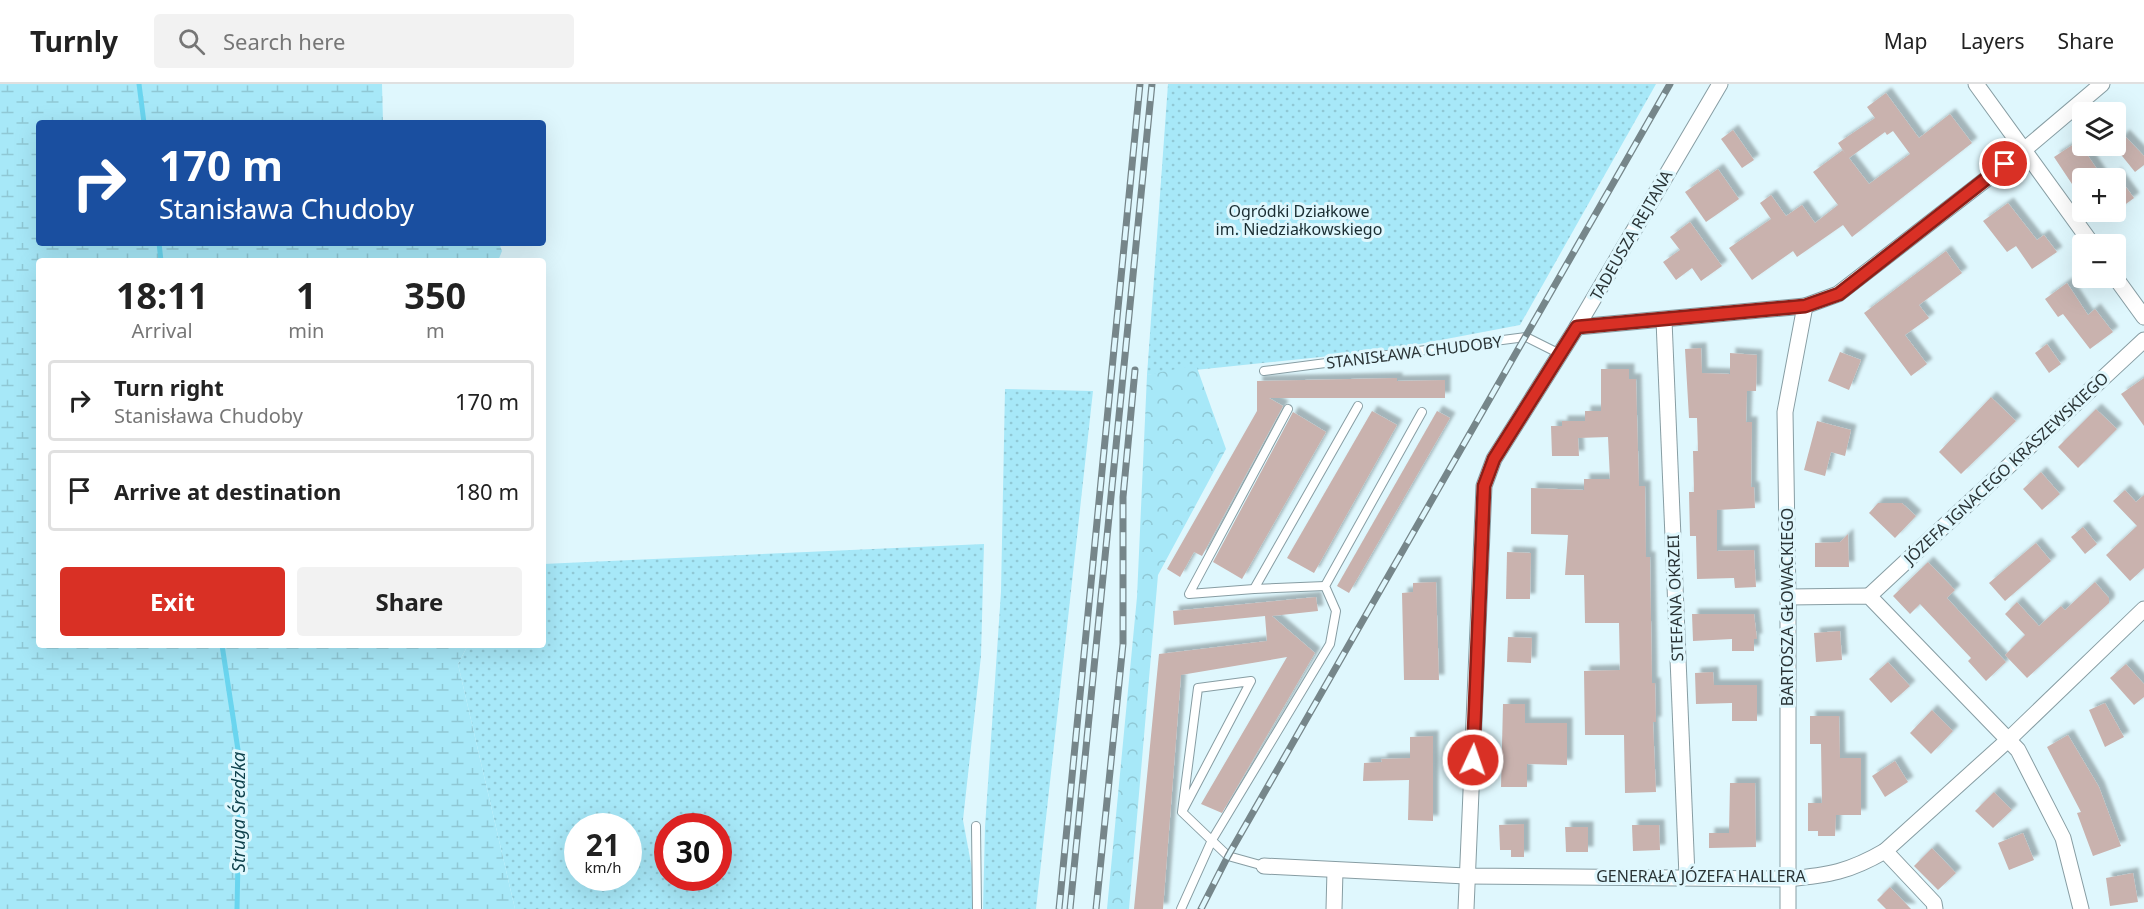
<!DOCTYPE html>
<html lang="en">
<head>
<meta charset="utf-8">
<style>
  :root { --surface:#fff; --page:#f2f2f2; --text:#222; --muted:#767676; --line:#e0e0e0; --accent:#d93025 }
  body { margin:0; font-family:"Noto Sans",sans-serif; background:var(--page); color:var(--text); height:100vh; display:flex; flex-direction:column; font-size:22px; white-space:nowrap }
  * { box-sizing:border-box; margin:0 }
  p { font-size:20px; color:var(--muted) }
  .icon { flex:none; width:33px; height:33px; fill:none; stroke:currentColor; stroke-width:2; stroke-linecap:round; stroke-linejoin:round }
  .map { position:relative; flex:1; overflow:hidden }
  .sheet { position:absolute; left:36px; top:174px; width:510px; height:390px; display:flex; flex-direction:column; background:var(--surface); border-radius:6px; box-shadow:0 6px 24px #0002 }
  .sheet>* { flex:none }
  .guide { position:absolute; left:36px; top:36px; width:510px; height:126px; border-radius:6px; box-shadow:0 6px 24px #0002; background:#1a4fa0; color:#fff; overflow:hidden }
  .buttons { position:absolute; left:2072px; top:18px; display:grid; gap:12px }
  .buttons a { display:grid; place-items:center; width:54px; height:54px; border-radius:6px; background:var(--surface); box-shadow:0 6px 24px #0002; font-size:30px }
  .speed { position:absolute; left:564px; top:729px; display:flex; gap:12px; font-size:30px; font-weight:700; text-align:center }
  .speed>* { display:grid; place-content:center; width:78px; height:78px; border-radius:50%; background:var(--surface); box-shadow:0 6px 24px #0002; line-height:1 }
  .speed small { font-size:15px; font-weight:400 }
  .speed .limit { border:9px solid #d22; background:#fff; color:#111 }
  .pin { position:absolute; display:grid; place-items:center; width:51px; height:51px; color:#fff; margin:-26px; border:3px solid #fff; border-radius:50%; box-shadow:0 2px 6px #0007 }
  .me { position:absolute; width:66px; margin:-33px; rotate:3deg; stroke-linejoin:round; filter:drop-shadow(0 0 4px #0008) }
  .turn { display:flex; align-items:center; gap:21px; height:126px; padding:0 24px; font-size:27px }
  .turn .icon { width:78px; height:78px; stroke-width:2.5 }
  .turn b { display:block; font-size:42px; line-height:51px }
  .eta { display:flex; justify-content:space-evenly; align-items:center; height:102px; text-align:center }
  .eta b { font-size:36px; font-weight:700; line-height:42px }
  .cta { display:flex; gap:12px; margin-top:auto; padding:12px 24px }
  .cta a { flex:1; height:69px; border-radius:6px; background:var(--accent); color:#fff; font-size:24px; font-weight:700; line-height:69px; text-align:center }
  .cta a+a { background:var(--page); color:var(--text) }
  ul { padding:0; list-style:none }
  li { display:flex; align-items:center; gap:18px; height:81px; margin:0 12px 9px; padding:0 12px; border:3px solid var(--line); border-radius:6px }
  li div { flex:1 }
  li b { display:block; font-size:22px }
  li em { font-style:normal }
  header { display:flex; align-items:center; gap:36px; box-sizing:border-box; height:84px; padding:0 30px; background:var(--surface); border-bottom:2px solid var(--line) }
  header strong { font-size:28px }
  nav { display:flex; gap:33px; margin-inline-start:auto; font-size:21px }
  .search { width:420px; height:54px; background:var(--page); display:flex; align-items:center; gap:15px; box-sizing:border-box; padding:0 21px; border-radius:6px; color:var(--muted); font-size:22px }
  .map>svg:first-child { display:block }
  .grass { fill:url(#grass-dots); fill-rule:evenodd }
  .forest { fill:url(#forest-crowns) }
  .wetland { fill:url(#wetland-marsh) }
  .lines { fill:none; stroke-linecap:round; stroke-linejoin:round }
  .stream { stroke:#6ad5ef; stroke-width:5 }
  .building { fill:#c9b2ae; fill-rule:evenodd; filter:url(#shadow) }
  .lane-casing { stroke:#879da3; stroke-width:10 }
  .street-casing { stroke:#879da3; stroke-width:17 }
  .lane { stroke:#fff; stroke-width:8 }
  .street { stroke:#fff; stroke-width:15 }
  .rail-casing { stroke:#76868a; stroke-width:7 }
  .rail { stroke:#dff7fd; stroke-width:4.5; stroke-dasharray:14; stroke-linecap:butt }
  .route-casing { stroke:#8d1f18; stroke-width:15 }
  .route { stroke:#d93025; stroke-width:10 }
  .labels { text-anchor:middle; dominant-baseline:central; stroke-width:6; stroke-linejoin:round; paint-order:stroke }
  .park-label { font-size:16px; fill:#1a2d32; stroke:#dff7fd }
  .street-label { font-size:16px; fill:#2a3436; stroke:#dff7fd }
  .water-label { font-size:18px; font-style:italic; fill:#0f414c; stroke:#dff7fd }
</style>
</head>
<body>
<header>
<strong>Turnly</strong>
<div class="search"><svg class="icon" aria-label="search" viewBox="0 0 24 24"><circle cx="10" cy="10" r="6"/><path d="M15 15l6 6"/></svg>Search here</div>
<nav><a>Map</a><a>Layers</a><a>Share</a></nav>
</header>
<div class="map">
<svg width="2144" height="825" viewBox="0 0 2144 825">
  <defs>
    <pattern id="grass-dots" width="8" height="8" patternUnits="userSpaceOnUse" patternTransform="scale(1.5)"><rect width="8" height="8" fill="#a7e8f8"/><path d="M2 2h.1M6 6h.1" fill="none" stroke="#90c8d5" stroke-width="1.8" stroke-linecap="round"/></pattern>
    <pattern id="forest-crowns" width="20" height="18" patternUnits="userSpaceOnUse" patternTransform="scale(1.5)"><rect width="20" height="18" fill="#a7e8f8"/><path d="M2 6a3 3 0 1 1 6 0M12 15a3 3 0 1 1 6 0" fill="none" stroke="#90c8d5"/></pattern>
    <pattern id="wetland-marsh" width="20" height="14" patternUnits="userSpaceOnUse" patternTransform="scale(1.5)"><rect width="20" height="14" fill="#a7e8f8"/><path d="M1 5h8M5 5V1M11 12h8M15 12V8" fill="none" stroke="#90c8d5"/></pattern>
    <filter id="shadow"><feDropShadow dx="5.5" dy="-5.5" stdDeviation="1.5" flood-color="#0004"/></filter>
  </defs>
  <rect width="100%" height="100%" fill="#dff7fd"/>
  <g class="grass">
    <polygon points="1168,0 1656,0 1520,241 1388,266 1147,291"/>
    <polygon points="1005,305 1093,307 1036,825 983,825 985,743 1001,508"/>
    <path d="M984,460L981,572L963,736L974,796L972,825H515L458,580L468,561H543V480ZM578,742H628V794H578ZM668,742H718V794H668Z"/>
  </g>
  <polygon class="forest" points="1196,281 1226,365 1158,491 1129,825 1107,825 1137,513 1147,291"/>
  <polygon class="wetland" points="0,0 382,0 383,39 39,39 39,159 499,159 502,167 498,177 39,177 39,561 468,561 458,580 515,825 0,825"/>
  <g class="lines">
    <g class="stream">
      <polyline points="139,0 144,39"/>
      <polyline points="159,159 161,177"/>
      <polyline points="222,561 240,679 237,825"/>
    </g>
  </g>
  <g class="building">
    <path d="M1886,9L1919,54L1950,30L1972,59L1852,153L1843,141L1797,173L1793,167L1752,196L1729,164L1771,135L1760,119L1771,111L1786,132L1802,121L1815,139L1838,121L1813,88L1843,66L1846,71L1838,59L1875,34L1867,23ZM1893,47L1910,70L1869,100L1849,74L1885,48L1887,51Z"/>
    <polygon points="1733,46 1754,76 1742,84 1721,55"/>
    <polygon points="2124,51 2144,72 2144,81 2135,88 2114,62"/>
    <polygon points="2074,60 2080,60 2103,94 2080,95 2072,100 2054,73"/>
    <polygon points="1718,85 1739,115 1706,138 1685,108"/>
    <polygon points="2115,88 2134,114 2115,128"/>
    <polygon points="2008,119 2037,156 2044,151 2057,168 2032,185 2016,162 2007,168 1983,137"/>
    <polygon points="1690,138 1722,182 1701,197 1692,184 1676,196 1663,178 1680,166 1670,153"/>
    <polygon points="1946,167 1962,189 1919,221 1929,234 1905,251 1927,280 1911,292 1864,229"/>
    <polygon points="2067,199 2088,231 2095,225 2113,248 2090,265 2063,230 2058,233 2045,215"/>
    <polygon points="2047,260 2061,280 2049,289 2035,269"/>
    <polygon points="1701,264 1702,289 1730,290 1730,269 1757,271 1756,307 1747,307 1746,338 1752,338 1751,403 1754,403 1755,424 1717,426 1717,467 1754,466 1756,503 1735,504 1734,494 1697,495 1696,452 1690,452 1689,408 1694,408 1693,367 1698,367 1697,334 1689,334 1685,265"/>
    <polygon points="1840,268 1861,276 1849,306 1828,297"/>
    <polygon points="1601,285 1629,285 1629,295 1636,295 1639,402 1645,402 1646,473 1650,473 1652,599 1655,599 1656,638 1653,638 1656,708 1625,709 1624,651 1585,651 1584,587 1620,586 1619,539 1585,539 1584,491 1565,491 1568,451 1531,450 1531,404 1584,406 1584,395 1610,395 1608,353 1578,354 1579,372 1552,372 1551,342 1562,342 1562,337 1585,337 1585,327 1601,327"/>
    <polygon points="1397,294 1397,297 1445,296 1445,314 1269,314 1283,322 1202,472 1194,468 1180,493 1167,485 1257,327 1257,297"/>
    <polygon points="2144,294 2144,342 2121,310"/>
    <polygon points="1991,313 2016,337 1961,390 1939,368"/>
    <polygon points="2096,325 2117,345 2078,384 2058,363"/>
    <polygon points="1372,327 1397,341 1314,489 1287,474"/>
    <polygon points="1437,327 1450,334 1349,509 1337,502"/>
    <polygon points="1293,328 1326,348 1242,495 1213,478"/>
    <polygon points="1817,337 1851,346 1845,372 1831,368 1825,392 1804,386"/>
    <polygon points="2041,388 2060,410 2042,426 2023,405"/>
    <polygon points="2125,406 2136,418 2144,411 2144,484 2130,497 2106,471 2137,442 2113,417"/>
    <polygon points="1878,419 1902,419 1916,432 1895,454 1869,429"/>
    <polygon points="2083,443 2097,460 2085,470 2071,453"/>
    <polygon points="1848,450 1849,483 1815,483 1815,459 1840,458"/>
    <polygon points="2036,459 2051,477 2005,517 1989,499"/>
    <polygon points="1507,468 1531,469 1530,515 1506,515"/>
    <polygon points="1928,478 1955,506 1947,514 2006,578 1986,597 1968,577 1971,574 1920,520 1910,530 1893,512"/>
    <polygon points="1436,498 1439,596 1404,596 1402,509 1413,508 1413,499"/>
    <polygon points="2095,498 2109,514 2109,519 2027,594 2005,571 2025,551 2005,530 2017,518 2039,542 2061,522 2065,526"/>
    <polygon points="1316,513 1318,527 1272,532 1315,569 1222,729 1201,720 1287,573 1181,591 1163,825 1134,825 1159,570 1267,557 1265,532 1174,541 1173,527"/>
    <polygon points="1692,530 1754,530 1757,555 1754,555 1754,567 1732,567 1732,555 1693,557"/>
    <polygon points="1840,547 1842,576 1816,578 1814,549"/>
    <polygon points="1508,553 1532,554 1531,579 1507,578"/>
    <polygon points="1888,578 1910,602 1891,619 1869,595"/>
    <polygon points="2126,580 2144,600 2144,613 2134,621 2110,594"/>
    <polygon points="1713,588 1714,601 1757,601 1757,637 1732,637 1732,619 1696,620 1695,589"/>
    <polygon points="2105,619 2124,653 2105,663 2089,626"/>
    <polygon points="1503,620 1525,620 1525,639 1567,639 1567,681 1527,680 1527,703 1501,703"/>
    <polygon points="1932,626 1953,647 1931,670 1910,649"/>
    <polygon points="1810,632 1839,632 1840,674 1861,674 1861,731 1836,731 1835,752 1818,752 1818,747 1808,747 1808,719 1822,719 1821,660 1810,660"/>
    <polygon points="2068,651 2099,703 2121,762 2093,772 2077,729 2081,728 2047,663"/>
    <polygon points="1433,652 1433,737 1408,736 1409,696 1363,697 1364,679 1382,678 1381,675 1410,674 1410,653"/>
    <polygon points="1895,677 1908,698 1885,713 1872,692"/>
    <polygon points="1730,699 1755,699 1756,763 1709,764 1709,749 1729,749"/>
    <polygon points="1994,708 2012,726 1993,744 1975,727"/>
    <polygon points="1524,740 1524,773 1511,773 1511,766 1500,766 1499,741"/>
    <polygon points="1632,741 1659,741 1660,766 1633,767"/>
    <polygon points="1565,743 1588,743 1588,768 1566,768"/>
    <polygon points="2023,749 2034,776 2009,786 1998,759"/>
    <polygon points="1932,764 1956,789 1938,806 1914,782"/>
    <polygon points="2133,789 2138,818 2110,822 2106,794"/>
    <polygon points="1890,803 1911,825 1886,825 1877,816"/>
  </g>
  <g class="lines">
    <g class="lane-casing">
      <g id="lane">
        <polyline points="1264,287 1526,253 1560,270"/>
        <polyline points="1325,502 1254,505 1358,322"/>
        <polyline points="1254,505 1189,510 1288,325"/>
        <polyline points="1182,728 1198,604 1251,597 1182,728 1228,772 1264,782"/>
        <polyline points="976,742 977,825"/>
        <polyline points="1181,825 1212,756 1330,560 1336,527 1325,502 1422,328"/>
      </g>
    </g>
    <g class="street-casing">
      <g id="street">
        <polyline points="1976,0 2092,160"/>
        <polyline points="2115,193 2144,233"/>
        <polyline points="1664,236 1687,792"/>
        <polyline points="1577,243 1805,222 1838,210 2024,66 2102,0"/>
        <polyline points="1869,512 2144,256"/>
        <polyline points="1788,513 1869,512 2018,666 2063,754 2081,825"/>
        <polyline points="1885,767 1934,819 1935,825"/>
        <path d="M1264,782L1466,792L1788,795C1829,791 1849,788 1885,767L2008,656L2144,525"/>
        <polyline points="1334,825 1335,786"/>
        <polyline points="1466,825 1484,402 1494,375 1577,243 1720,0"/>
        <polyline points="1788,825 1788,513 1785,328 1805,222"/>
      </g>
    </g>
    <use href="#lane" class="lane"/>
    <use href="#street" class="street"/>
    <g class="rail-casing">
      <g id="rail">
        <polyline points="1059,825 1140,0"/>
        <polyline points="1070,825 1152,0"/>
        <polyline points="1096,825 1123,560 1123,413 1135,286"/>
        <polyline points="1201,825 1228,772 1670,0"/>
      </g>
    </g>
    <use href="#rail" class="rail"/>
  </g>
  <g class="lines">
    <g class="route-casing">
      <polyline id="route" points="1473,676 1484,402 1494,375 1577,243 1805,222 1839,210 2005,80"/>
    </g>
    <use href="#route" class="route"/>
  </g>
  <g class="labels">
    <g class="park-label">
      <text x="1299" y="127">Ogródki Działkowe<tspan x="1299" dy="18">im. Niedziałkowskiego</tspan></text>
    </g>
    <g class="street-label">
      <text transform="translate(1631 151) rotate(-60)">TADEUSZA REJTANA</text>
      <text transform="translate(1414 268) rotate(-7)">STANISŁAWA CHUDOBY</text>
      <text transform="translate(2006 384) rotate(-43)">JÓZEFA IGNACEGO KRASZEWSKIEGO</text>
      <text transform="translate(1675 514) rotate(-92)">STEFANA OKRZEI</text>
      <text transform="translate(1787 523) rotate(-90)">BARTOSZA GŁOWACKIEGO</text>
      <text x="1701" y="792">GENERAŁA JÓZEFA HALLERA</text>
    </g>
    <g class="water-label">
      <text transform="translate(238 728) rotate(-90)">Struga Średzka</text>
    </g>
  </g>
</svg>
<div class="buttons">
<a><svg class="icon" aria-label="layers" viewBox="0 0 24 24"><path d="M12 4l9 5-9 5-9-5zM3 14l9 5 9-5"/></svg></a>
<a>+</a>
<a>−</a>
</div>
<div class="speed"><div>21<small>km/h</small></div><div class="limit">30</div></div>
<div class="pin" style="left:2005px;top:80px;background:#d93025"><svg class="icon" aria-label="arrive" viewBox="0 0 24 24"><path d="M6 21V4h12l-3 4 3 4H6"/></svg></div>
<svg class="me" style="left:1473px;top:676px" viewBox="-20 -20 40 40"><circle r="17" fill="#d93025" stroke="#fff" stroke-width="3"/><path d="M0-11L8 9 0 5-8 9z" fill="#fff"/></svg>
<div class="guide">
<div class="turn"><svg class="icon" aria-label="right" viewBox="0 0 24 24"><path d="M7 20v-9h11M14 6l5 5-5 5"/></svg><div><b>170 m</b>Stanisława Chudoby</div></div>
</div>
<section class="sheet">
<div class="eta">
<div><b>18:11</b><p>Arrival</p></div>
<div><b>1</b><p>min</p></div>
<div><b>350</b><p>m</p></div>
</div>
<ul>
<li><svg class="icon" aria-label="right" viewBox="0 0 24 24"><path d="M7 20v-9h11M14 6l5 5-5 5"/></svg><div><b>Turn right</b><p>Stanisława Chudoby</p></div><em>170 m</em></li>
<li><svg class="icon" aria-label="arrive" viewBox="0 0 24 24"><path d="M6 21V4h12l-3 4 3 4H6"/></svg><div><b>Arrive at destination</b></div><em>180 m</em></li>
</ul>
<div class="cta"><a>Exit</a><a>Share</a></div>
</section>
</div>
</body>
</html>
